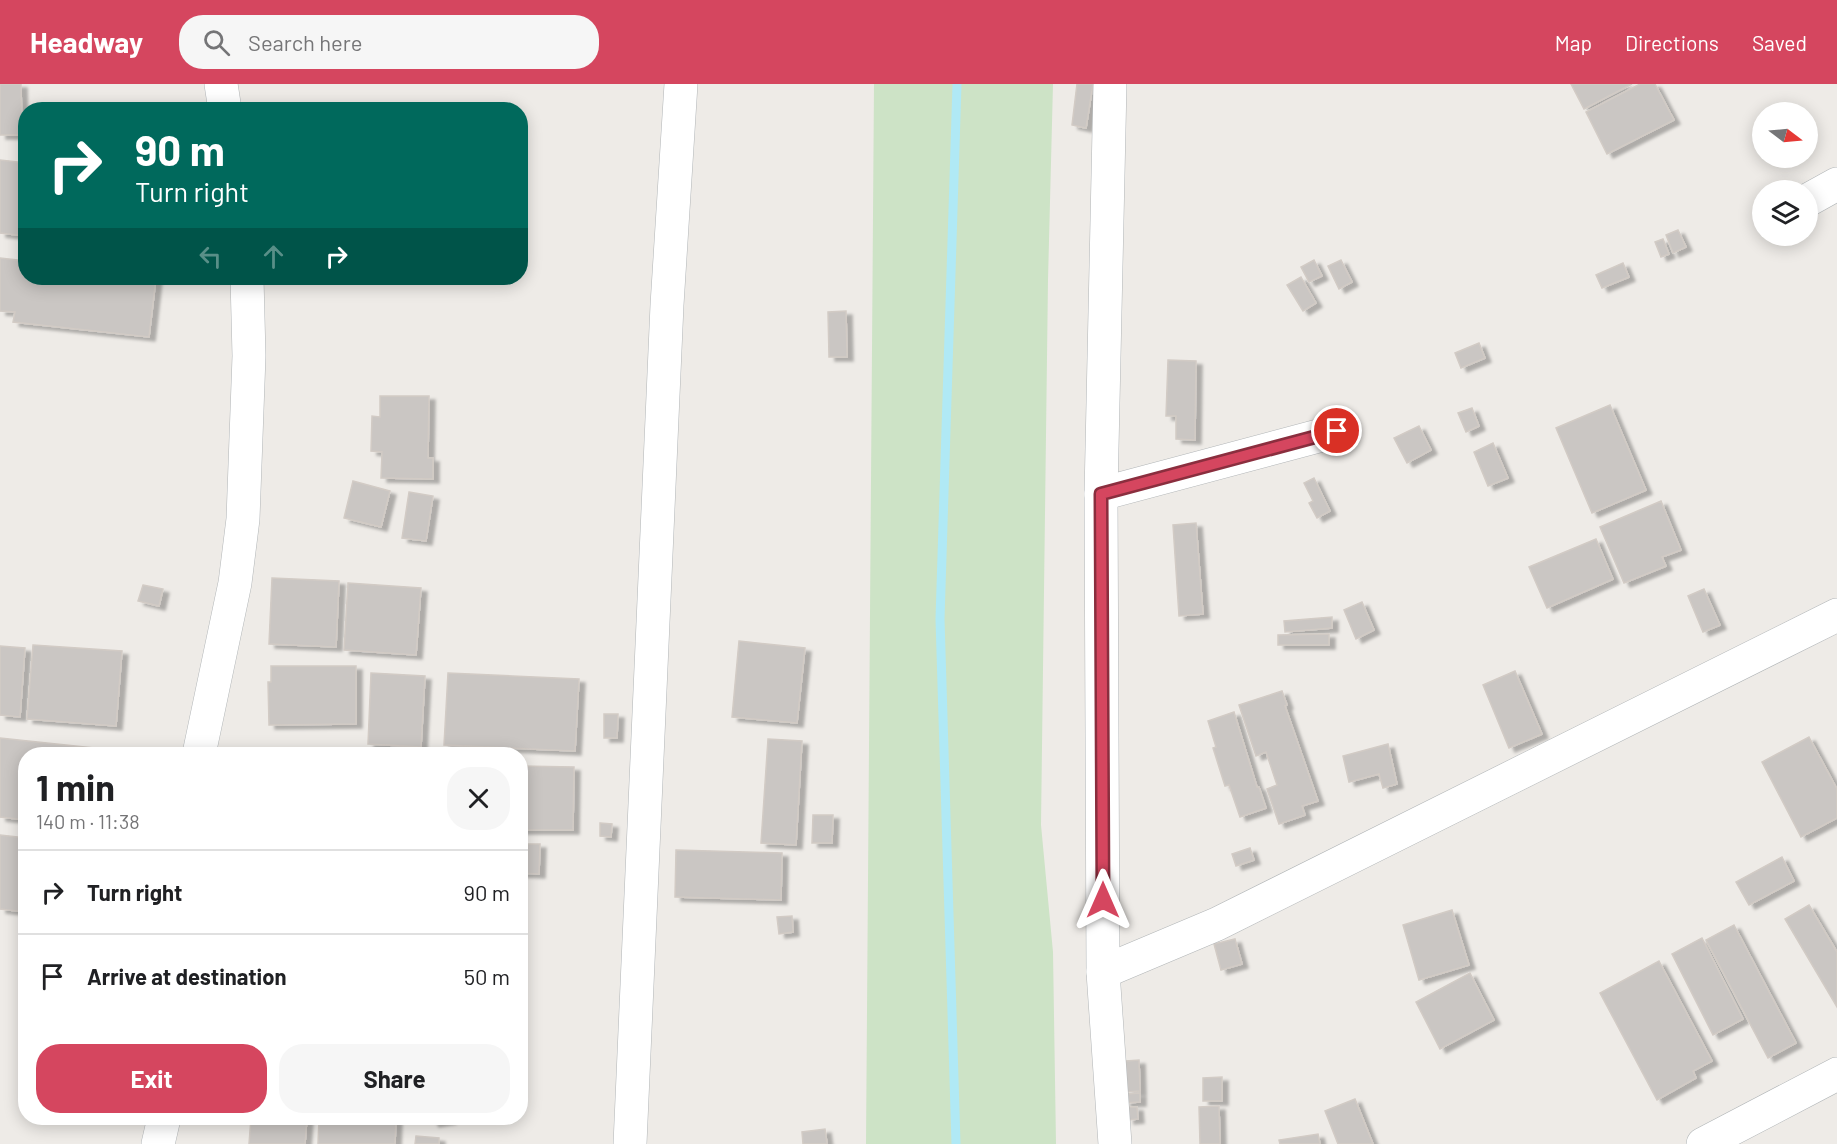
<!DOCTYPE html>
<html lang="en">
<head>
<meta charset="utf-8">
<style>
  :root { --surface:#fff; --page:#f6f6f6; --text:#202124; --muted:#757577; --line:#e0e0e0; --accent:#d5465f }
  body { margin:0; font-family:Barlow,sans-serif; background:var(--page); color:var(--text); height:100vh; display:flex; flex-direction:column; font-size:22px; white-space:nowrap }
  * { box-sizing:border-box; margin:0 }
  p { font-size:20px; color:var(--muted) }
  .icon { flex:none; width:33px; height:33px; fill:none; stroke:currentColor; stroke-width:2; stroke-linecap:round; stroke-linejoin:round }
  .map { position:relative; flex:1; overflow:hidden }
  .drawer { position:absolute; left:18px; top:663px; width:510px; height:378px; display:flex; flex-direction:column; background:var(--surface); border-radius:24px; box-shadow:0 3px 15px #0003 }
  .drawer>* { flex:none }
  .guide { position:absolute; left:18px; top:18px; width:510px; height:183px; border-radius:24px; box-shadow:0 3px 15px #0003; background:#00695c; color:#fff; overflow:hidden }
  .needle { width:39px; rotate:106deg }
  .buttons { position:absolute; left:1752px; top:18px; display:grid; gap:12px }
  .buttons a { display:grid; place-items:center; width:66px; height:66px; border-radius:50%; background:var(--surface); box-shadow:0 3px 15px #0003; font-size:30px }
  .pin { position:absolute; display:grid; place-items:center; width:51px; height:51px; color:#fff; margin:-26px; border:3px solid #fff; border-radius:50%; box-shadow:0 2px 6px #0007 }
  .me { position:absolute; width:66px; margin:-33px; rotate:0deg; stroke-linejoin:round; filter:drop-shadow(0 0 4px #0008) }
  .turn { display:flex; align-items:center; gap:21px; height:126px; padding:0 18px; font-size:27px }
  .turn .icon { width:78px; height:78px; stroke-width:2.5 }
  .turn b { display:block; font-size:42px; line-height:51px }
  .lanes { display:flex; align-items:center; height:57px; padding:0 18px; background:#0003; justify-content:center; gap:30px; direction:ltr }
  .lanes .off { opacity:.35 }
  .round { display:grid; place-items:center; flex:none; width:63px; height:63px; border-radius:24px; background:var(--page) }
  .overview { display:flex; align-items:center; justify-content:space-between; height:102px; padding:0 18px }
  h1 { font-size:36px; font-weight:700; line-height:45px }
  .button { display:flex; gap:12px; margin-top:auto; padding:12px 18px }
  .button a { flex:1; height:69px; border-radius:24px; background:var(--accent); color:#fff; font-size:24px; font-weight:700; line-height:69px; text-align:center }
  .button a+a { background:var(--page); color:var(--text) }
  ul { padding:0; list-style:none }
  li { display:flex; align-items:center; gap:18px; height:84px; padding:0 18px; border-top:2px solid var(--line) }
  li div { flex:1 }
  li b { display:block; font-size:22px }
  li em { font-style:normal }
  header { display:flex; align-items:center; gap:36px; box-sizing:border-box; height:84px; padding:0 30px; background:var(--accent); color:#fff }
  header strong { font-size:28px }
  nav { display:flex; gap:33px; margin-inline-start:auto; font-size:21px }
  .search { width:420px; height:54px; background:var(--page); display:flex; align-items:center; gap:15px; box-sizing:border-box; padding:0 21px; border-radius:24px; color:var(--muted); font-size:22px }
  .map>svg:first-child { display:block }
  .green { fill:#cde3c6 }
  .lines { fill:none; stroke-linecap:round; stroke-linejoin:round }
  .stream { stroke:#b0e9f5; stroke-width:9 }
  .building { fill:#cac6c3; stroke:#d2cbc5; stroke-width:1.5; filter:url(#shadow) }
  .minor-casing { stroke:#b1b5b7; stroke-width:34 }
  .minor { stroke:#fff; stroke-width:33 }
  .route-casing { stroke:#8a2e3e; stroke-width:15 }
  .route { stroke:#d5465f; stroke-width:10 }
</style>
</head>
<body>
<header>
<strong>Headway</strong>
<div class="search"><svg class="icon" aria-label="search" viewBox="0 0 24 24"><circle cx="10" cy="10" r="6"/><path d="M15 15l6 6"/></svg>Search here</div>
<nav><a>Map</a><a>Directions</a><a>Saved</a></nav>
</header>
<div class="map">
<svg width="1837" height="1060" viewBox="0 0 1837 1060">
  <defs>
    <filter id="shadow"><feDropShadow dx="6" dy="4" stdDeviation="1.5" flood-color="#0004"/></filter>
  </defs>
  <rect width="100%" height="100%" fill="#eeebe7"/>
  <polygon class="green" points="874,0 1053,0 1048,196 1041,741 1053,868 1056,1060 866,1060"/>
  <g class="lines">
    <polyline class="stream" points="956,1060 940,535 957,0"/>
  </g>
  <g class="building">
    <polygon points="0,0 21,0 22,51 0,51"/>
    <polygon points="1077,0 1093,0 1086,44 1072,41"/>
    <polygon points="1571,0 1632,0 1584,25"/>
    <polygon points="1640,0 1655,0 1674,36 1607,70 1586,28"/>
    <polygon points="0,76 26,79 26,152 0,149"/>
    <polygon points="1678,146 1686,163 1673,169 1666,151"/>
    <polygon points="1663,155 1669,170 1661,173 1655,158"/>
    <polygon points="0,174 26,177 26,194 156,194 149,253 13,238 15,228 0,227"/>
    <polygon points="1314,176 1322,192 1309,198 1301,183"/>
    <polygon points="1341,176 1352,198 1339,205 1328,182"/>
    <polygon points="1623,179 1629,193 1602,204 1596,191"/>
    <polygon points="1301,193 1316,219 1303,227 1287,201"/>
    <polygon points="846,227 847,273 829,273 828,228"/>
    <polygon points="1479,259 1485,274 1461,284 1455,269"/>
    <polygon points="1168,276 1196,277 1195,356 1176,355 1176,332 1166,332"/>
    <polygon points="380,312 429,312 428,374 433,374 433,395 381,394 382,368 371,367 372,332 380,333"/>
    <polygon points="1610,321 1646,406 1592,429 1556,344"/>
    <polygon points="1472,324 1479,342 1466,348 1458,329"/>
    <polygon points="1419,342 1431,366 1407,379 1394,354"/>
    <polygon points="1493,359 1508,394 1488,402 1474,368"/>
    <polygon points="1314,394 1330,427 1317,434 1309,419 1313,417 1304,399"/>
    <polygon points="353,397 390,407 381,443 344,434"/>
    <polygon points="409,408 433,412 426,457 402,454"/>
    <polygon points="1661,417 1681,466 1662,473 1666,482 1624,499 1600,443"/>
    <polygon points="1196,439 1203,530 1179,532 1173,441"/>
    <polygon points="1596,455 1613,495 1547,524 1529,483"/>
    <polygon points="272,494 339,497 336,563 269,560"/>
    <polygon points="348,499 421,504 416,571 344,566"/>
    <polygon points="143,501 163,505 159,522 138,517"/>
    <polygon points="1704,505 1720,541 1703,548 1688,512"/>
    <polygon points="1362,518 1374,546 1356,555 1344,526"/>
    <polygon points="1332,533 1332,544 1285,548 1284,537"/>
    <polygon points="1329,550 1329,561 1278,561 1278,551"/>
    <polygon points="739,557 805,564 797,639 732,633"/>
    <polygon points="33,561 122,567 116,642 27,635"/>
    <polygon points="0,562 25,564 20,633 0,631"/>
    <polygon points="271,582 356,582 356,640 269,641 268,598 271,598"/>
    <polygon points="1515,587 1542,650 1509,664 1483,601"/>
    <polygon points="371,589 425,592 421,663 368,660"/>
    <polygon points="448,589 579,595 575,667 444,661"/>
    <polygon points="1282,607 1287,621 1285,622 1318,717 1302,722 1305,731 1279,740 1267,705 1277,701 1266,668 1256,672 1239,621"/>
    <polygon points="1234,628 1257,703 1259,703 1266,724 1240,733 1229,701 1225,702 1213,664 1216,663 1208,637"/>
    <polygon points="604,630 618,630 617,654 604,654"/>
    <polygon points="1809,653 1837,705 1837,734 1801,753 1762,678"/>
    <polygon points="0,654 122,667 122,670 26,670 26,736 0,733"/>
    <polygon points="768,655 802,657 796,761 761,759"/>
    <polygon points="1388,660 1397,700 1383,704 1379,690 1349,698 1343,672"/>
    <polygon points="520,682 574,683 573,746 520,746"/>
    <polygon points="813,731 833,731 832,759 812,759"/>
    <polygon points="600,739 612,740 611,753 600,752"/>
    <polygon points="0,751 26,754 26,828 0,825"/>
    <polygon points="520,760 540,760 539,790 520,789"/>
    <polygon points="1250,764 1254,776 1236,782 1232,770"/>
    <polygon points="676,766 782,769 781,816 675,813"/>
    <polygon points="1782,773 1794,797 1749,821 1736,798"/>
    <polygon points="1809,821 1837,868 1837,923 1785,835"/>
    <polygon points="1452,826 1469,881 1419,896 1403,841"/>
    <polygon points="792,832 793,848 779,850 777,833"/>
    <polygon points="1734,841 1796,959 1768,974 1706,856"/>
    <polygon points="1702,854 1743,935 1713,951 1672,870"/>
    <polygon points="1235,855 1242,880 1221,886 1214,860"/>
    <polygon points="1659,877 1712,977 1693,987 1696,994 1657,1016 1600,909"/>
    <polygon points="1470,889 1494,936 1440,965 1416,918"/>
    <polygon points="1139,976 1140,1007 1127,1008 1126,977"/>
    <polygon points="1222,993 1222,1017 1203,1017 1203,994"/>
    <polygon points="1140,1009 1140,1018 1125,1019 1125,1010"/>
    <polygon points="1355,1015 1373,1060 1338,1060 1325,1027"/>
    <polygon points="1219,1022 1220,1060 1200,1060 1199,1023"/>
    <polygon points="1127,1023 1137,1023 1138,1035 1128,1036"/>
    <polygon points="251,1034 307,1034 305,1060 249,1060"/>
    <polygon points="319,1034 396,1034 395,1060 318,1060"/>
    <polygon points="431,1034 449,1034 450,1036 433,1039"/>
    <polygon points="825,1045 827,1060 803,1060 802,1048"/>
    <polygon points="1318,1050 1320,1060 1280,1060 1279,1056"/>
    <polygon points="416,1052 439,1054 439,1060 415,1060"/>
  </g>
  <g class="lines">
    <g class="minor-casing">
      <g id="minor">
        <polyline points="221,0 225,26"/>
        <polyline points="1110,0 1101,410 1103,888 1115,1060"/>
        <polyline points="1808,116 1837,100"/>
        <polyline points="1101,410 1337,347"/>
        <polyline points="199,670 235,499 243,435 249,272 247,194"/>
        <polyline points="1103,888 1217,840 1837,531"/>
        <polyline points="158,1060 164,1034"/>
        <polyline points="630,1060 667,221 681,0"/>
        <polyline points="1703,1060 1837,990"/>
      </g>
    </g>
    <use href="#minor" class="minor"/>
  </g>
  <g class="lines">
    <g class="route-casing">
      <polyline id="route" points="1103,816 1101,410 1337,347"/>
    </g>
    <use href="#route" class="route"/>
  </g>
</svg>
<div class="buttons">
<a><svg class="needle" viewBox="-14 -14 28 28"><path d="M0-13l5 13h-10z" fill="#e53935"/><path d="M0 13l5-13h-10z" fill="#757577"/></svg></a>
<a><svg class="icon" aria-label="layers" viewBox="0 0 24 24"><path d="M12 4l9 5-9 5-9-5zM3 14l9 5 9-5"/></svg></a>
</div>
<div class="pin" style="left:1337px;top:347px;background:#d93025"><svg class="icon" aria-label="arrive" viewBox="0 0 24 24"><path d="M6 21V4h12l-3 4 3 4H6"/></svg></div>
<svg class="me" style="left:1103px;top:816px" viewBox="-20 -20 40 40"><path d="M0-17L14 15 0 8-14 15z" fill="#d5465f" stroke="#fff" stroke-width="4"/></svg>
<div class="guide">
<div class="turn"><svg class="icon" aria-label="right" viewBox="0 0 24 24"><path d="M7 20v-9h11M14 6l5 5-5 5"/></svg><div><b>90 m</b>Turn right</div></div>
<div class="lanes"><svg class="icon off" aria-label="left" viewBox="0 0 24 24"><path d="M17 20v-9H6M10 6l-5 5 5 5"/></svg><svg class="icon off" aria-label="ahead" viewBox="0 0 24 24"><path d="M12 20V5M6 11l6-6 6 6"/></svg><svg class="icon" aria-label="right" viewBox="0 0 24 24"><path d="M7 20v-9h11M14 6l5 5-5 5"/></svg></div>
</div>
<section class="drawer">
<div class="overview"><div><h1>1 min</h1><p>140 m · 11:38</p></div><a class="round"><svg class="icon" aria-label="close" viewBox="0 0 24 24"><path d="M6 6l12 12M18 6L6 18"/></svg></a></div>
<ul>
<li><svg class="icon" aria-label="right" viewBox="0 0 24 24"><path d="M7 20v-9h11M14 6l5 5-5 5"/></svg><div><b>Turn right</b></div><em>90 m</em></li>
<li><svg class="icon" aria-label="arrive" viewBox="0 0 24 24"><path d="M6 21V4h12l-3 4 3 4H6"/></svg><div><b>Arrive at destination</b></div><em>50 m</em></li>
</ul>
<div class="button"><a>Exit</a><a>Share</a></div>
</section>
</div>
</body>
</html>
